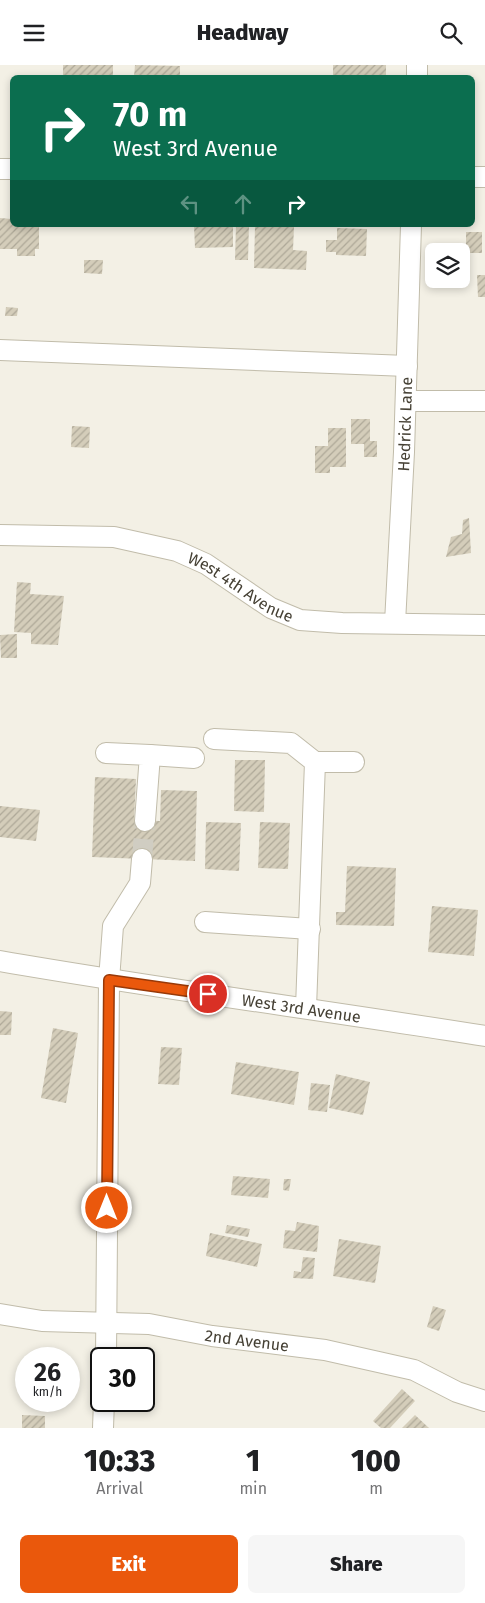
<!DOCTYPE html>
<html lang="en">
<head>
<meta charset="utf-8">
<style>
  :root { --surface:#fff; --page:#f6f6f6; --text:#202124; --muted:#757577; --accent:#ea580c }
  body { margin:0; font-family:"Fira Sans",sans-serif; background:var(--page); color:var(--text); height:100vh; display:flex; flex-direction:column; font-size:19px; white-space:nowrap }
  * { box-sizing:border-box; margin:0 }
  p { font-size:16px; color:var(--muted) }
  .icon { flex:none; width:28px; height:28px; fill:none; stroke:currentColor; stroke-width:2; stroke-linecap:round; stroke-linejoin:round }
  .map { position:relative; height:1363px; overflow:hidden }
  .details { display:flex; flex-direction:column; background:var(--surface); flex:1 }
  .details>* { flex:none }
  .guide { position:absolute; left:10px; top:10px; width:465px; height:152px; border-radius:8px; box-shadow:0 2px 8px #0003; background:#0b6e4f; color:#fff; overflow:hidden }
  .tools { position:absolute; left:425px; top:178px; display:grid; gap:10px }
  .tools a { display:grid; place-items:center; width:45px; height:45px; border-radius:8px; background:var(--surface); box-shadow:0 2px 8px #0003; font-size:25px }
  .speed { position:absolute; left:15px; top:1282px; display:flex; gap:10px; font-size:25px; font-weight:700; text-align:center }
  .speed>* { display:grid; place-content:center; width:65px; height:65px; border-radius:50%; background:var(--surface); box-shadow:0 2px 8px #0003; line-height:1 }
  .speed small { font-size:12px; font-weight:400 }
  .speed .limit { border:2px solid #111; border-radius:8px; background:#fff; color:#111 }
  .pin { position:absolute; display:grid; place-items:center; width:42px; height:42px; color:#fff; margin:-21px; border:2px solid #fff; border-radius:50%; box-shadow:0 1px 5px #0007 }
  .me { position:absolute; width:55px; margin:-28px; rotate:0deg; stroke-linejoin:round; filter:drop-shadow(0 0 4px #0008) }
  .turn { display:flex; align-items:center; gap:18px; height:105px; padding:0 20px; font-size:22px }
  .turn .icon { width:65px; height:65px; stroke-width:2.5 }
  .turn b { display:block; font-size:35px; line-height:42px }
  .lanes { display:flex; align-items:center; height:48px; padding:0 20px; background:#0003; justify-content:center; gap:25px; direction:ltr }
  .lanes .off { opacity:.35 }
  .eta { display:flex; justify-content:space-evenly; align-items:center; height:85px; text-align:center }
  .eta b { font-size:30px; font-weight:800; line-height:35px }
  .action { display:flex; gap:10px; margin-top:auto; padding:10px 20px }
  .action a { flex:1; height:58px; border-radius:8px; background:var(--accent); color:#fff; font-size:20px; font-weight:800; line-height:58px; text-align:center }
  .action a+a { background:var(--page); color:var(--text) }
  header { display:flex; justify-content:space-between; align-items:center; height:65px; padding:0 20px; background:var(--surface); font-size:22px; font-weight:800 }
  .map>svg:first-child { display:block }
  .building { fill:url(#building-hatch) }
  .lines { fill:none; stroke-linecap:round; stroke-linejoin:round }
  .minor-tunnel { stroke:#d0cdc2; stroke-width:20; stroke-dasharray:20 10; stroke-linecap:butt }
  .minor-casing { stroke:#c1bcaa; stroke-width:22 }
  .minor { stroke:#fff; stroke-width:20 }
  .route-casing { stroke:#983908; stroke-width:12 }
  .route { stroke:#ea580c; stroke-width:9 }
  .labels { text-anchor:middle; dominant-baseline:central; stroke-width:4; stroke-linejoin:round; paint-order:stroke }
  .street-label { font-size:16px; fill:#454034; stroke:#fff }
</style>
</head>
<body>
<header><svg class="icon" aria-label="menu" viewBox="0 0 24 24"><path d="M4 6h16M4 12h16M4 18h16"/></svg>Headway<svg class="icon" aria-label="search" viewBox="0 0 24 24"><circle cx="10" cy="10" r="6"/><path d="M15 15l6 6"/></svg></header>
<div class="map">
<svg width="485" height="1363" viewBox="0 0 485 1363">
  <defs>
    <pattern id="building-hatch" width="6" height="6" patternUnits="userSpaceOnUse" patternTransform="scale(1.25)"><rect width="6" height="6" fill="#d4cdba"/><path d="M-1 1l2-2M0 6l6-6M5 7l2-2" fill="none" stroke="#aea898"/></pattern>
  </defs>
  <rect width="100%" height="100%" fill="#f3f0e5"/>
  <g class="building">
    <rect x="63" y="0" width="50" height="12"/>
    <polygon points="135,0 180,1 180,12 134,12"/>
    <rect x="333" y="0" width="53" height="12"/>
    <polygon points="0,153 12,154 12,160 39,160 39,184 35,184 35,191 17,191 17,184 0,184"/>
    <polygon points="194,160 233,160 233,182 195,183"/>
    <polygon points="236,160 249,160 248,195 235,195"/>
    <polygon points="286,160 286,162 294,162 293,185 307,186 306,205 254,203 255,161"/>
    <polygon points="337,163 367,164 366,191 336,190 336,187 326,187 326,175 337,175"/>
    <rect x="466" y="167" width="16" height="21"/>
    <polygon points="84,195 103,195 102,209 84,208"/>
    <polygon points="477,210 485,210 485,232 478,232"/>
    <polygon points="6,242 18,243 17,251 5,251"/>
    <polygon points="351,354 370,354 370,376 377,376 377,392 364,392 364,379 351,379"/>
    <polygon points="72,361 90,362 89,383 71,382"/>
    <polygon points="328,363 346,363 346,402 330,402 330,408 315,408 315,381 328,381"/>
    <polygon points="469,453 471,488 446,492 451,472 462,469 463,455"/>
    <polygon points="17,517 31,518 30,529 64,531 58,580 31,579 31,568 14,567"/>
    <polygon points="17,569 17,593 1,593 0,570"/>
    <polygon points="235,695 265,695 264,747 234,746"/>
    <polygon points="95,712 136,714 134,755 160,756 161,725 197,726 195,796 92,792"/>
    <polygon points="0,741 40,745 36,776 0,772"/>
    <polygon points="206,757 241,758 239,806 205,804"/>
    <polygon points="260,757 290,758 288,804 258,803"/>
    <polygon points="347,801 396,803 394,861 336,860 336,847 345,847"/>
    <polygon points="432,841 478,845 474,891 428,887"/>
    <polygon points="0,946 12,947 11,970 0,970"/>
    <polygon points="53,963 78,968 66,1038 41,1033"/>
    <polygon points="161,982 182,983 179,1020 158,1019"/>
    <polygon points="236,997 299,1007 294,1040 231,1029"/>
    <polygon points="336,1009 370,1017 363,1050 329,1043"/>
    <polygon points="311,1018 330,1020 327,1047 308,1045"/>
    <polygon points="233,1111 270,1114 268,1133 231,1130"/>
    <polygon points="284,1114 291,1114 289,1126 283,1125"/>
    <polygon points="297,1157 319,1161 317,1187 283,1183 285,1165 295,1166"/>
    <polygon points="227,1160 250,1164 248,1172 225,1168"/>
    <polygon points="210,1168 262,1179 257,1202 206,1191"/>
    <polygon points="339,1174 381,1181 375,1218 333,1211"/>
    <polygon points="303,1192 315,1193 313,1214 293,1213 294,1206 301,1207"/>
    <polygon points="433,1241 446,1245 439,1266 427,1262"/>
    <polygon points="402,1324 415,1336 390,1363 381,1363 373,1356"/>
    <polygon points="22,1350 45,1351 45,1363 22,1363"/>
    <polygon points="415,1350 429,1363 402,1363"/>
  </g>
  <g class="lines">
    <polyline class="minor-tunnel" points="142,794 145,756"/>
    <g class="minor-casing">
      <g id="minor">
        <polyline points="417,12 417,0"/>
        <polyline points="0,104 12,104"/>
        <polyline points="472,112 485,112"/>
        <polyline points="0,285 407,301"/>
        <polyline points="406,336 485,336"/>
        <path id="s1" d="M0,470L114,472L177,486L206,499L271,543L300,555L342,558L485,560"/>
        <path id="s2" d="M395,558L404,387L411,160"/>
        <polyline points="214,674 291,678 315,697 306,943"/>
        <polyline points="106,688 150,690 145,756"/>
        <polyline points="150,690 194,693"/>
        <polyline points="315,697 354,697"/>
        <polyline points="205,857 310,864"/>
        <path id="s3" d="M0,896C161,924 323,945 485,971"/>
        <path id="s4" d="M0,1249L42,1256L149,1259L212,1271L325,1285L414,1305L457,1327L485,1336"/>
        <polyline points="106,1294 109,915 113,861 140,818 142,794"/>
        <polyline points="103,1363 104,1336"/>
      </g>
    </g>
    <use href="#minor" class="minor"/>
  </g>
  <g class="lines">
    <g class="route-casing">
      <polyline id="route" points="107,1143 109,915 208,929"/>
    </g>
    <use href="#route" class="route"/>
  </g>
  <g class="labels">
    <g class="street-label">
      <text stroke="none"><textPath href="#s2" startOffset="199">Hedrick Lane</textPath></text>
      <text stroke="none"><textPath href="#s1" startOffset="252">West 4th Avenue</textPath></text>
      <text stroke="none"><textPath href="#s3" startOffset="305">West 3rd Avenue</textPath></text>
      <text stroke="none"><textPath href="#s4" startOffset="249">2nd Avenue</textPath></text>
    </g>
  </g>
</svg>
<div class="tools">
<a><svg class="icon" aria-label="layers" viewBox="0 0 24 24"><path d="M12 4l9 5-9 5-9-5zM3 14l9 5 9-5"/></svg></a>
</div>
<div class="speed"><div>26<small>km/h</small></div><div class="limit">30</div></div>
<div class="pin" style="left:208px;top:929px;background:#d93025"><svg class="icon" aria-label="arrive" viewBox="0 0 24 24"><path d="M6 21V4h12l-3 4 3 4H6"/></svg></div>
<svg class="me" style="left:107px;top:1143px" viewBox="-20 -20 40 40"><circle r="17" fill="#ea580c" stroke="#fff" stroke-width="3"/><path d="M0-11L8 9 0 5-8 9z" fill="#fff"/></svg>
<div class="guide">
<div class="turn"><svg class="icon" aria-label="right" viewBox="0 0 24 24"><path d="M7 20v-9h11M14 6l5 5-5 5"/></svg><div><b>70 m</b>West 3rd Avenue</div></div>
<div class="lanes"><svg class="icon off" aria-label="left" viewBox="0 0 24 24"><path d="M17 20v-9H6M10 6l-5 5 5 5"/></svg><svg class="icon off" aria-label="ahead" viewBox="0 0 24 24"><path d="M12 20V5M6 11l6-6 6 6"/></svg><svg class="icon" aria-label="right" viewBox="0 0 24 24"><path d="M7 20v-9h11M14 6l5 5-5 5"/></svg></div>
</div>
</div>
<section class="details">
<div class="eta">
<div><b>10:33</b><p>Arrival</p></div>
<div><b>1</b><p>min</p></div>
<div><b>100</b><p>m</p></div>
</div>
<div class="action"><a>Exit</a><a>Share</a></div>
</section>
</body>
</html>
